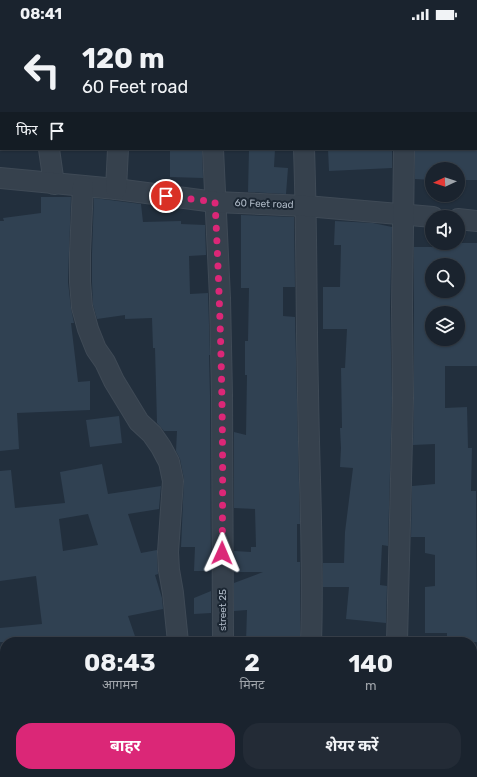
<!DOCTYPE html>
<html lang="hi">
<head>
<meta charset="utf-8">
<style>
  :root { --surface:#1a232e; --page:#232b36; --text:#f1f3f6; --muted:#9fa4aa; --line:#38404a; --accent:#db2777 }
  body { margin:0; font-family:Rubik,"Noto Sans Devanagari",sans-serif; background:var(--page); color:var(--text); height:100vh; display:flex; flex-direction:column; font-size:15px; white-space:nowrap }
  * { box-sizing:border-box; margin:0 }
  p { font-size:13px; color:var(--muted) }
  .icon { flex:none; width:22px; height:22px; fill:none; stroke:currentColor; stroke-width:2; stroke-linecap:round; stroke-linejoin:round }
  .map { position:relative; flex:1; overflow:hidden }
  .side { position:absolute; left:0px; top:609px; width:477px; height:140px; display:flex; flex-direction:column; background:var(--surface); border-radius:16px 16px 0 0; box-shadow:0 1px 3px #0004,0 0 0 1px var(--line) }
  .side>* { flex:none }
  .guide { position:absolute; left:0px; top:0px; width:477px; height:122px; box-shadow:0 1px 3px #0004,0 0 0 1px var(--line); background:#1a232e; color:var(--text); overflow:hidden }
  .needle { width:26px; rotate:267deg }
  .fabs { position:absolute; left:425px; top:134px; display:grid; gap:8px }
  .fabs a { display:grid; place-items:center; width:40px; height:40px; border-radius:50%; background:var(--surface); box-shadow:0 1px 3px #0004,0 0 0 1px var(--line); font-size:20px }
  .pin { position:absolute; display:grid; place-items:center; width:34px; height:34px; color:#fff; margin:-17px; border:2px solid #fff; border-radius:50%; box-shadow:0 1px 4px #0007 }
  .me { position:absolute; width:44px; margin:-22px; rotate:1deg; stroke-linejoin:round; filter:drop-shadow(0 0 3px #0008) }
  .turn { display:flex; align-items:center; gap:14px; height:84px; padding:0 16px; font-size:18px }
  .turn .icon { width:52px; height:52px; stroke-width:2.5 }
  .turn b { display:block; font-size:28px; line-height:34px }
  .then { display:flex; align-items:center; height:38px; padding:0 16px; background:#0003; gap:8px; font-size:15px }
  .eta { display:flex; justify-content:space-evenly; align-items:center; height:68px; text-align:center }
  .eta b { font-size:24px; font-weight:700; line-height:28px }
  .cta { display:flex; gap:8px; margin-top:auto; padding:8px 16px }
  .cta a { flex:1; height:46px; border-radius:16px; background:var(--accent); color:#fff; font-size:16px; font-weight:700; line-height:46px; text-align:center }
  .cta a+a { background:var(--page); color:var(--text) }
  .status { display:flex; justify-content:space-between; align-items:center; height:28px; padding:0 20px; background:var(--surface); direction:ltr }
  .status svg { height:11px; fill:currentColor }
  .map>svg:first-child { display:block }
  .building { fill:#304152; fill-rule:evenodd }
  .lines { fill:none; stroke-linecap:round; stroke-linejoin:round }
  .minor-casing { stroke:#3f4a56; stroke-width:22 }
  .minor { stroke:#36414d; stroke-width:20 }
  .route { stroke:#db2777; stroke-width:7; stroke-dasharray:0 12.6 }
  .labels { text-anchor:middle; dominant-baseline:central; stroke-width:4; stroke-linejoin:round; paint-order:stroke }
  .street-label { font-size:10px; fill:#b1bcc9; stroke:#1b2632 }
</style>
</head>
<body>
<div class="status"><b>08:41</b><svg viewBox="0 0 49 12"><path d="M0 12V9h3v3zM5 12V6h3v6zM10 12V3h3v9zM15 12V0h3v12zM26 1h20v11H26zM47 4h2v5h-2z"/></svg></div>
<div class="map">
<svg width="477" height="749" viewBox="0 0 477 749">
  <rect width="100%" height="100%" fill="#222f3d"/>
  <g class="building">
    <polygon points="170,121 202,121 203,150 170,149"/>
    <polygon points="249,121 275,121 274,139 288,140 286,166 248,164"/>
    <polygon points="328,121 392,121 392,140 329,143"/>
    <polygon points="415,121 477,121 477,152 458,152 458,141 432,141 432,152 415,151"/>
    <polygon points="41,169 71,169 69,224 68,254 71,280 74,295 71,295 78,354 90,353 90,382 17,385 19,421 0,423 0,193 4,193 3,190 41,185"/>
    <polygon points="94,170 141,176 143,194 181,193 181,196 205,197 206,227 189,228 190,266 208,265 210,327 209,327 210,367 211,543 194,543 195,519 181,519 184,451 180,431 176,423 177,403 164,403 157,395 155,320 153,320 152,290 125,291 125,287 97,291 93,277 92,254 92,225"/>
    <polygon points="241,187 294,189 295,259 283,259 283,288 295,289 300,496 297,496 297,534 300,534 300,614 246,614 247,582 234,583 234,555 263,544 234,544 234,523 251,524 251,519 256,519 255,481 234,480 234,404 246,407 247,347 245,347 245,313 248,313 249,260 241,260"/>
    <polygon points="335,193 373,195 392,199 390,279 392,370 388,518 382,517 380,557 387,558 386,595 346,591 349,559 323,559 323,535 344,535 345,504 353,440 340,439 341,420 340,400 342,400 341,340 345,340 347,301 323,301 323,259 340,259 341,217 334,217"/>
    <path d="M451,215H477V338H445V380L467,379L468,420H472L471,463H476L477,614H447V605H425V559L435,558V527L425,525V509H411L412,458L435,456V416L413,417L414,370V219H451ZM432,237H458V263H432ZM432,285H458V311H432Z"/>
    <polygon points="119,388 122,415 90,419 86,392"/>
    <path d="M102,436L108,466L161,458L159,481L128,486L141,525L157,522L158,546L155,547L162,570L163,581L128,588L137,614H0V600L42,596L36,548L0,553V443L11,442L15,480L65,475L60,444ZM88,486L98,517L63,523L59,491Z"/>
    <polygon points="211,563 211,585 194,586 194,570"/>
  </g>
  <g class="lines">
    <g class="minor-casing">
      <g id="minor">
        <polyline points="32,0 32,1"/>
        <polyline points="118,0 118,1"/>
        <polyline points="300,0 300,1"/>
        <polyline points="212,1 212,0"/>
        <polyline points="407,1 407,0"/>
        <polyline points="49,121 54,156"/>
        <polyline points="213,121 220,270 222,367 223,612"/>
        <path d="M304,121C307,202 306,282 308,363C309,447 314,530 311,614"/>
        <polyline points="0,150 116,161 215,174 306,178 433,189"/>
        <polyline points="83,158 80,225 80,254 82,279 88,301 96,321 105,334 114,353 139,394 152,406 161,419 169,434 173,453 168,524 169,542 173,565 178,614"/>
        <polyline points="116,161 118,121"/>
        <polyline points="458,191 477,193"/>
        <polyline points="397,614 403,370 402,279 404,121"/>
      </g>
    </g>
    <use href="#minor" class="minor"/>
  </g>
  <g class="lines">
    <path class="route" d="M166,168L215,174C221,291 224,408 222,525"/>
  </g>
  <g class="labels">
    <g class="street-label">
      <text transform="translate(264 176) rotate(2)">60 Feet road</text>
      <text transform="translate(223 582) rotate(-90)">street 25</text>
    </g>
  </g>
</svg>
<div class="fabs">
<a><svg class="needle" viewBox="-14 -14 28 28"><path d="M0-13l5 13h-10z" fill="#e53935"/><path d="M0 13l5-13h-10z" fill="#9fa4aa"/></svg></a>
<a><svg class="icon" aria-label="sound" viewBox="0 0 24 24"><path d="M4 9h4l5-4v14l-5-4H4zM17 9q2 3 0 6"/></svg></a>
<a><svg class="icon" aria-label="search" viewBox="0 0 24 24"><circle cx="10" cy="10" r="6"/><path d="M15 15l6 6"/></svg></a>
<a><svg class="icon" aria-label="layers" viewBox="0 0 24 24"><path d="M12 4l9 5-9 5-9-5zM3 14l9 5 9-5"/></svg></a>
</div>
<div class="pin" style="left:166px;top:168px;background:#d93025"><svg class="icon" aria-label="arrive" viewBox="0 0 24 24"><path d="M6 21V4h12l-3 4 3 4H6"/></svg></div>
<svg class="me" style="left:222px;top:525px" viewBox="-20 -20 40 40"><path d="M0-17L14 15 0 8-14 15z" fill="#db2777" stroke="#fff" stroke-width="4"/></svg>
<div class="guide">
<div class="turn"><svg class="icon" aria-label="left" viewBox="0 0 24 24"><path d="M17 20v-9H6M10 6l-5 5 5 5"/></svg><div><b>120 m</b>60 Feet road</div></div>
<div class="then">फिर<svg class="icon" aria-label="arrive" viewBox="0 0 24 24"><path d="M6 21V4h12l-3 4 3 4H6"/></svg></div>
</div>
<section class="side">
<div class="eta">
<div><b>08:43</b><p>आगमन</p></div>
<div><b>2</b><p>मिनट</p></div>
<div><b>140</b><p>m</p></div>
</div>
<div class="cta"><a>बाहर</a><a>शेयर करें</a></div>
</section>
</div>
</body>
</html>
